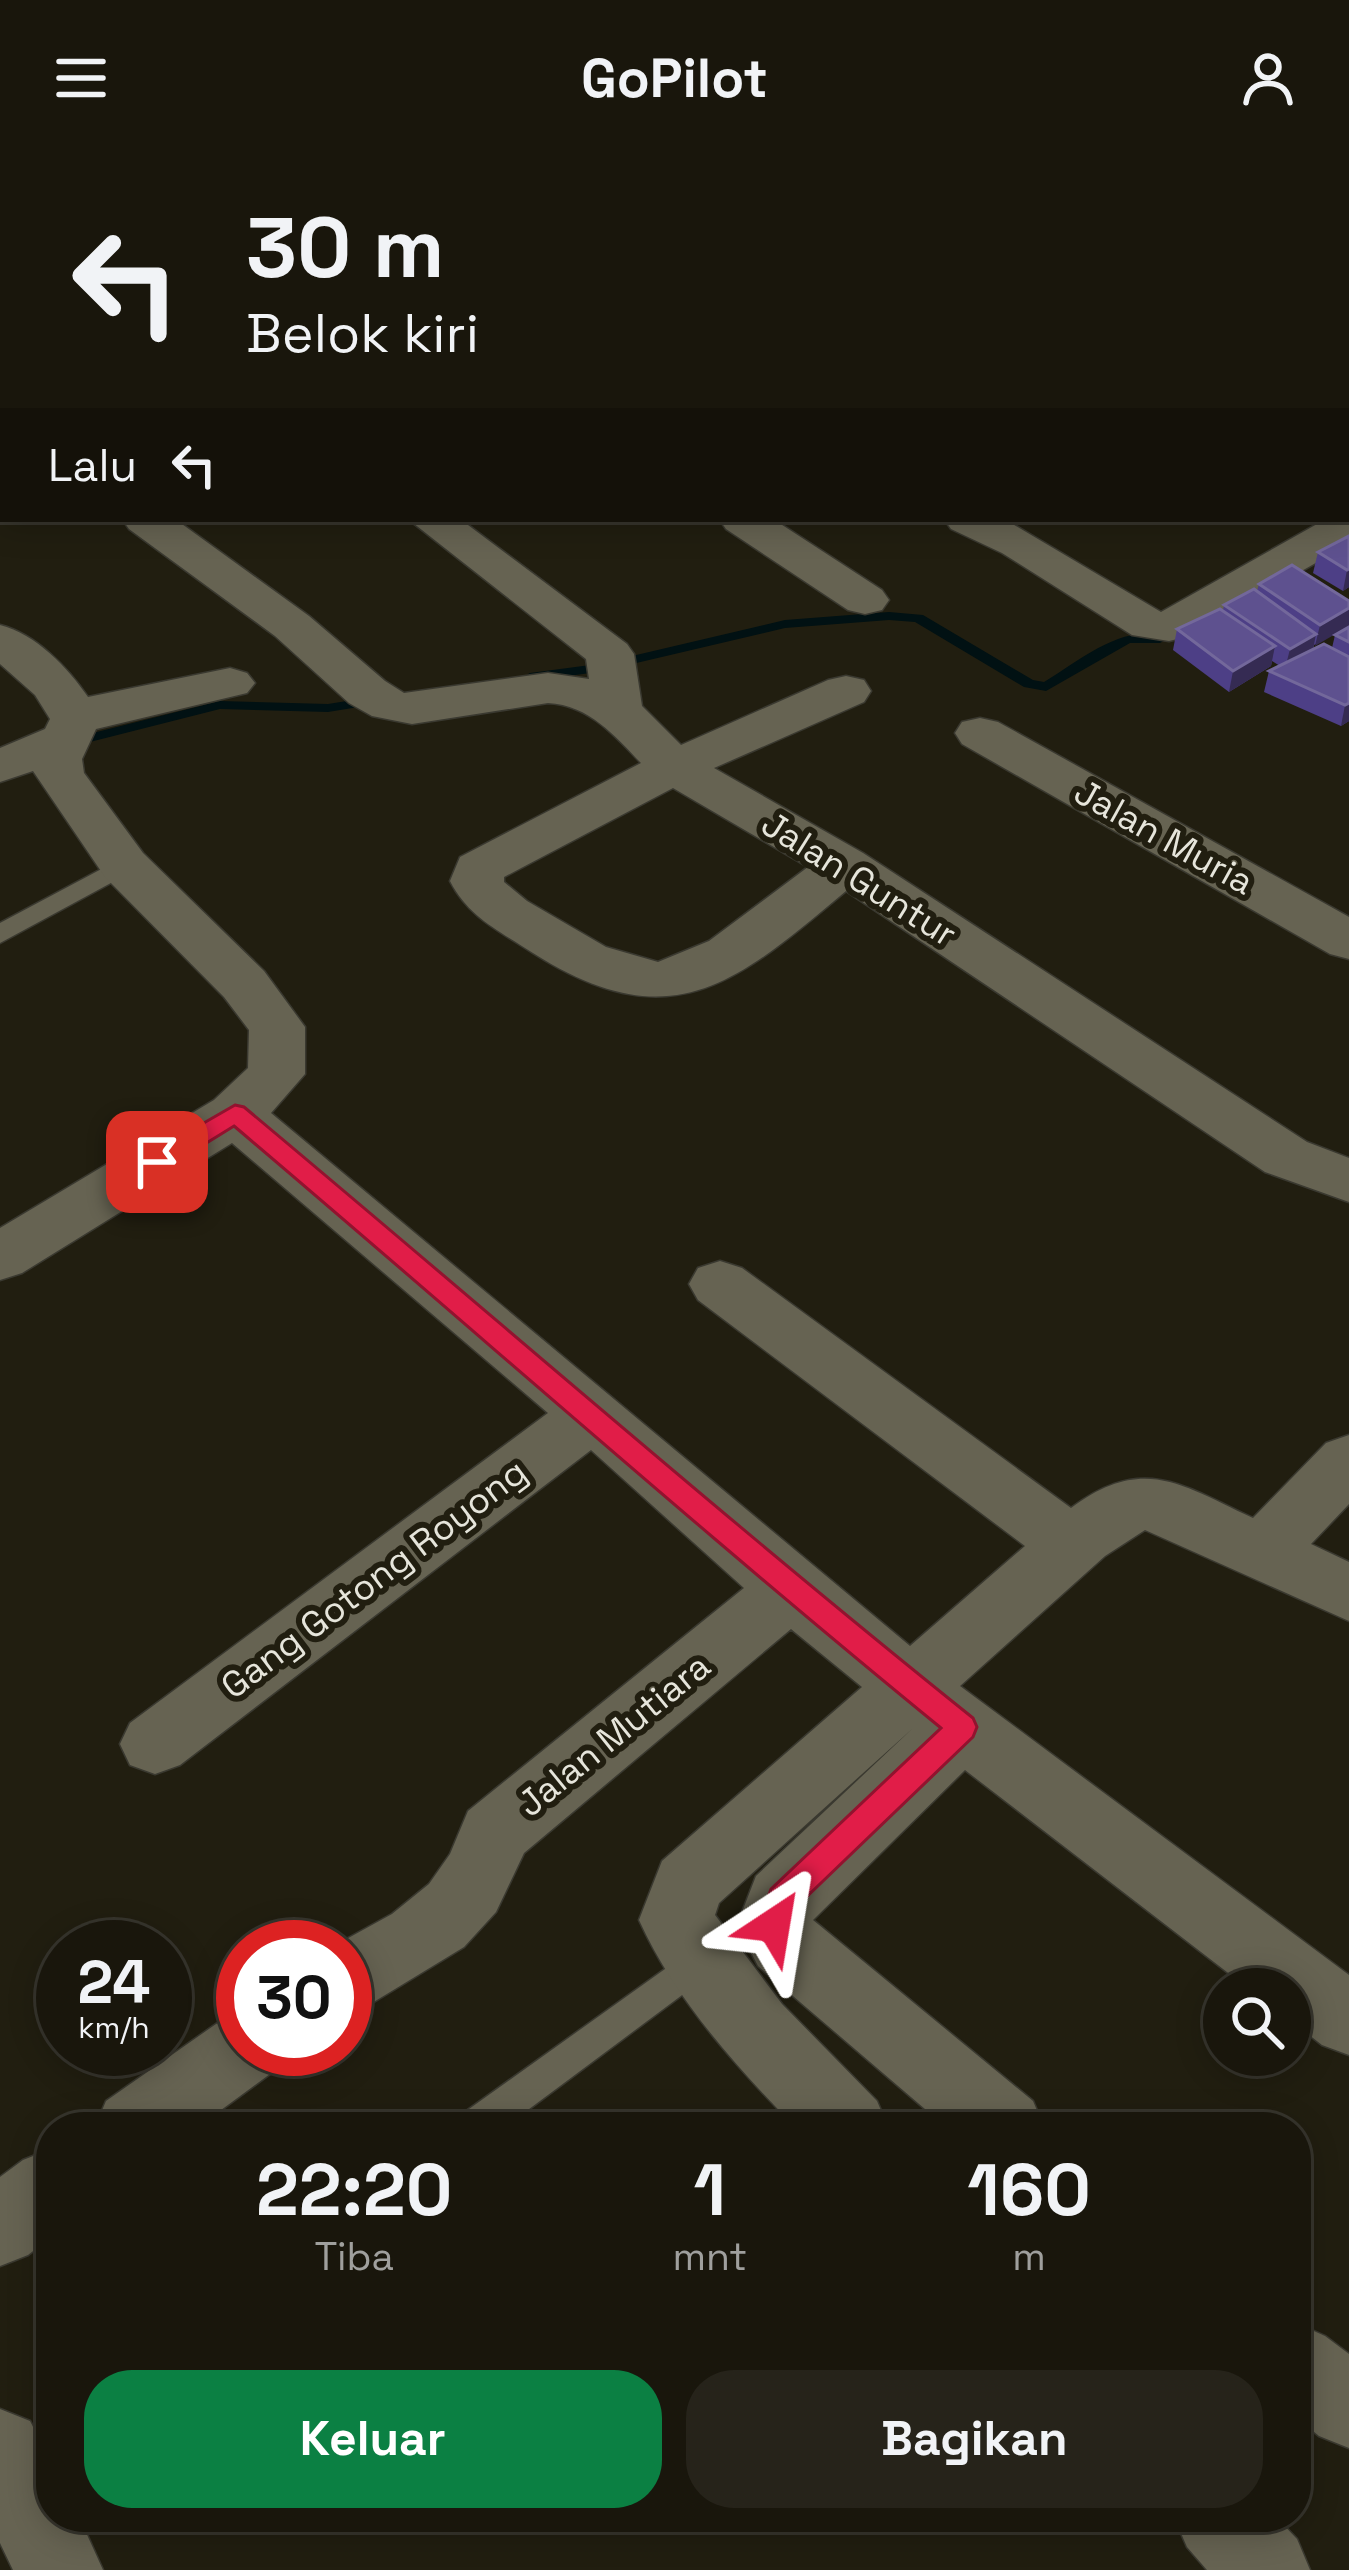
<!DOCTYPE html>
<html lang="id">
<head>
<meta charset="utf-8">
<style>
  :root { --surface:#19160c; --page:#26231a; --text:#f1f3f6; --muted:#9f9f9d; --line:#37352d; --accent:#0b8043 }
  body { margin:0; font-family:"Space Grotesk",sans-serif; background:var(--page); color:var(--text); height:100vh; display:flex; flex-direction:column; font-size:45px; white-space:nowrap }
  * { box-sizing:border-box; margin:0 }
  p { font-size:39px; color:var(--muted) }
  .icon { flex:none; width:66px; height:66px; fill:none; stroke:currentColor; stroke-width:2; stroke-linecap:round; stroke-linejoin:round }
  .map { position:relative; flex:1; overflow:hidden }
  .side { position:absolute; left:36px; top:1956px; width:1275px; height:420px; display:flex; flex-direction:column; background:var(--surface); border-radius:48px; box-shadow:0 6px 30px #0003,0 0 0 3px var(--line) }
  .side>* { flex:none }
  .guide { position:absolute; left:0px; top:0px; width:1350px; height:366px; box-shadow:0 6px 30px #0003,0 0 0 3px var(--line); background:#19160c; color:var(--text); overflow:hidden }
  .fabs { position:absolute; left:1203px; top:1812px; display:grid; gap:24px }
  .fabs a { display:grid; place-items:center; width:108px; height:108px; border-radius:50%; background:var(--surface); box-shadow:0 6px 30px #0003,0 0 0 3px var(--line); font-size:60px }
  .speed { position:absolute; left:36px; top:1764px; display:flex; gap:24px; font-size:60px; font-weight:700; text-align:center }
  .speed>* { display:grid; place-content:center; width:156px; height:156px; border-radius:50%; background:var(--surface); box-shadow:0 6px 30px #0003,0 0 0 3px var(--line); line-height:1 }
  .speed small { font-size:30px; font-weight:400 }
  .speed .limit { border:18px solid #d22; background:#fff; color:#111 }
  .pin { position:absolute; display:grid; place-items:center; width:102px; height:102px; color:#fff; margin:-51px; border-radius:24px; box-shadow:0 6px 18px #0006 }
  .me { position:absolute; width:132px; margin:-66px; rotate:33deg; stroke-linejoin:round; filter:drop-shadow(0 0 9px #0008) }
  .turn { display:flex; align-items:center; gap:42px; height:252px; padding:0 48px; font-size:54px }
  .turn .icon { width:156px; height:156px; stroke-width:2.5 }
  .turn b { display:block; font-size:84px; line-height:102px }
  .then { display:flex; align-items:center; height:114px; padding:0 48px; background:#0003; gap:24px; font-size:45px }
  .eta { display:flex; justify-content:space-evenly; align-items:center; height:204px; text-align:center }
  .eta b { font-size:72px; font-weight:600; line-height:84px }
  .primary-button { display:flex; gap:24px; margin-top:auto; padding:24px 48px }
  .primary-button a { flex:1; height:138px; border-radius:48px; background:var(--accent); color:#fff; font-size:48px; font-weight:600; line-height:138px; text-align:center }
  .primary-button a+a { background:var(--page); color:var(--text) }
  header { display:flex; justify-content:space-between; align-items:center; height:156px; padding:0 48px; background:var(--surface); font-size:54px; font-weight:600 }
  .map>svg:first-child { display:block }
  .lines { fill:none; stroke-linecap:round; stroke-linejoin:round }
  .stream { fill:#011113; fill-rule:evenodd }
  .service-casing { stroke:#3a3930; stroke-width:3 }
  .minor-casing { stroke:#3a3930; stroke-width:3 }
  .service { fill:#666352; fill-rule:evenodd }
  .minor { fill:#666352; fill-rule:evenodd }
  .wall { fill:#4d3f86 }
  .shaded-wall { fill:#352b53 }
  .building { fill:#5e518f; stroke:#73689b; stroke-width:3 }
  .route { fill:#e11d48; stroke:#92132f; stroke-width:3 }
  .labels { text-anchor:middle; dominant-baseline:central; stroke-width:12; stroke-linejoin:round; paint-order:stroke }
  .street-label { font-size:36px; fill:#e6e5db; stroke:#211e10 }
</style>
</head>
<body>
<header><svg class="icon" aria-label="menu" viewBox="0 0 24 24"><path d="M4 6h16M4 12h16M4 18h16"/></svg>GoPilot<svg class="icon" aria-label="person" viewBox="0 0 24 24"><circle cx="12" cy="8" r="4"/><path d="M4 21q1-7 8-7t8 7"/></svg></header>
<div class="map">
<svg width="1349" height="2414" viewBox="0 0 1349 2414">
  <rect width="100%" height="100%" fill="#211e10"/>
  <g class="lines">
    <g class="stream">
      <path d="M889,456L923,459L1033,524L1044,526C1078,506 1127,463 1167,483L1160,487H1130L1046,535L1024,531L915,466L889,464L785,472L598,516L530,525L523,521L530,517L598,508L785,464Z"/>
      <polygon points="372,541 379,545 377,548 328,556 220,553 78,589 71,585 73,582 220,545 328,548"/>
    </g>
    <g class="service-casing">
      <g id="service">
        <polygon points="124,701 133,703 137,709 133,715 0,787 0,767"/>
        <polygon points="700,1788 713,1792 718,1804 713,1816 505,1971 456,1971 462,1958"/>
      </g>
    </g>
    <g class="minor-casing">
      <g id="minor">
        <polygon points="519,0 561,0 563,3 521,3"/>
        <polygon points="579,0 620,0 622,3 581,3"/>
        <polygon points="789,0 831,0 833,3 791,3"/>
        <polygon points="1015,0 1057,0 1059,3 1017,3"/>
        <polygon points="1269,0 1313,0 1315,3 1271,3"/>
        <polygon points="0,6 3,7 3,33 0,32"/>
        <polygon points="1347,10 1349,11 1349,35 1347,34"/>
        <polygon points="1347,70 1349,70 1347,95"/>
        <polygon points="1347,152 1349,153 1349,179 1347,178"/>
        <polygon points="1349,200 1349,226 1347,227 1347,201"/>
        <polygon points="1349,355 1349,388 1186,481 1169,485 1132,479 1002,397 951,373 944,363 1004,363 1161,456 1326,363 1347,363"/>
        <path d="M122,363H175L309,460L385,525L404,537L548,517L589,523L586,503L408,363H460L627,488L634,498L642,550L681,589L828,524L846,520L864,524L871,535L864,546L714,612L863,697L1307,986L1349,1002V1046L1265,1016L846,735C736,827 672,885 533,797C500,775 469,762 450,725L460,701L641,607C615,580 589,549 548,547L412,568L372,560L349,547L275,480L129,373ZM673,632L808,711L709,785L658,806L606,791L527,745L504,726V721L523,711Z"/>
        <polygon points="719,363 773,363 882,434 889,444 882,454 865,458 848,454 726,373"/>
        <path d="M0,469C36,478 68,512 88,541L230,512L247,517L255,527L247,537L96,573L82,603L84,617L143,697L264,815L305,871V918L271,957L910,1490L1025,1390L698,1144L689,1128L698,1112L720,1105L742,1112L1071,1352C1143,1298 1182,1329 1253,1362L1326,1287L1349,1279V1348L1311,1388L1349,1406V1465L1145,1374L1105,1400L960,1530L1349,1819V1899L1322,1889L1290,1864V1833H1249L965,1614L813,1764L1033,1945L1044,1971H946L758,1810L737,1769L756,1720L912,1573L719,1747L715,1759L782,1848L877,1945L888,1971H795C735,1909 675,1843 639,1764L662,1705L862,1531L791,1473L524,1697L496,1756L464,1791L372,1847L345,1858V1791H332L392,1758L429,1728L450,1698L468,1655L744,1432L591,1294L180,1609L155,1618L130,1609L120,1588L130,1567L548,1257L232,987L22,1117L0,1124V1072L214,944L248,912L249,874L224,841L105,721L33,615L0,626V592L45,573L50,563L35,539L0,508Z"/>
        <polygon points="980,562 998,566 1349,761 1349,803 1330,798 962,588 955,577 962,566"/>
        <polygon points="243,1857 243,1893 281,1893 270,1918 198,1971 95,1971 106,1945 216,1868"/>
        <polygon points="51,1993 51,2081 28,2099 0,2110 0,2021 23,2004"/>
        <polygon points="1296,2167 1325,2180 1349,2198 1349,2292 1319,2280 1296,2261"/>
        <polygon points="0,2253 30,2265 51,2306 51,2361 79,2361 103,2414 13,2414 0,2387"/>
        <polygon points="1174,2361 1276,2361 1297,2383 1310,2414 1207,2414 1187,2391"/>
      </g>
    </g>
    <use href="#service" class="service"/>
    <use href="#minor" class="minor"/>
  </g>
  <g class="wall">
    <polygon points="1349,380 1349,431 1343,435 1313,417 1318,396"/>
    <polygon points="1259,428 1349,470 1314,489 1313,494 1332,492 1335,479 1349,471 1349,565 1341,570 1264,536 1269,515 1280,510 1272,505 1271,510 1229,536 1173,494 1177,473 1223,454 1224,449 1257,435"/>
  </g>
  <g class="shaded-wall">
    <polygon points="1349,413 1349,431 1343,435 1347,414"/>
    <polygon points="1349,452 1349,470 1315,490 1320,469"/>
    <polygon points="1316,478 1312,499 1285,513 1290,493"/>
    <polygon points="1275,490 1271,510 1229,536 1233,515"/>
    <polygon points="1349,547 1349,565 1341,570 1345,549"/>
  </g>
  <g class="building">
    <polygon points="1349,380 1349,413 1347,414 1318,396"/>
    <polygon points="1292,409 1349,445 1349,452 1320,469 1259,428"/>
    <polygon points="1254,433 1316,478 1290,493 1224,449"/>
    <polygon points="1220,453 1275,490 1233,515 1177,473"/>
    <polygon points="1349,471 1349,486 1335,479"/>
    <polygon points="1324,488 1349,501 1349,547 1345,549 1269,515"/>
  </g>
  <path class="route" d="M235,949L244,951C487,1154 726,1364 973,1562L977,1571L973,1581L796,1751L786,1779L774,1784L763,1779L758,1769L771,1733L941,1572C701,1376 470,1170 234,970L166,1012H148L144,1006L148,999Z"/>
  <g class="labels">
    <g class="street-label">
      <text transform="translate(1164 681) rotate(29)">Jalan Muria</text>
      <text transform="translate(859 723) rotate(32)">Jalan Guntur</text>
      <text transform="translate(374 1423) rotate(-37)">Gang Gotong Royong</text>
      <text transform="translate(614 1579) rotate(-39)">Jalan Mutiara</text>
    </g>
  </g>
</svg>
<div class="fabs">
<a><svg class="icon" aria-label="search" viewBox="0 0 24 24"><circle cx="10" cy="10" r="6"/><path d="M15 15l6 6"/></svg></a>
</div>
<div class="speed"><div>24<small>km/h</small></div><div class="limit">30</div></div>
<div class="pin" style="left:157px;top:1006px;background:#d93025"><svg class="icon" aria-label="arrive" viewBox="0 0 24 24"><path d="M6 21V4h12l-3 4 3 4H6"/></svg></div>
<svg class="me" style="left:774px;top:1769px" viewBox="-20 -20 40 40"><path d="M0-17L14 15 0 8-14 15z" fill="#e11d48" stroke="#fff" stroke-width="4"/></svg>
<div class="guide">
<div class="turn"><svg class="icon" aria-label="left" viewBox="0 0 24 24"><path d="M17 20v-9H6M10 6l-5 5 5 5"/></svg><div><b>30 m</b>Belok kiri</div></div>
<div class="then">Lalu<svg class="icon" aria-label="left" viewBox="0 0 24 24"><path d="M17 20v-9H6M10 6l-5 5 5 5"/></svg></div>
</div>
<section class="side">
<div class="eta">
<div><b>22:20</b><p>Tiba</p></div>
<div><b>1</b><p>mnt</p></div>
<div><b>160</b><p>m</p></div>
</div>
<div class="primary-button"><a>Keluar</a><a>Bagikan</a></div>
</section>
</div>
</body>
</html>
